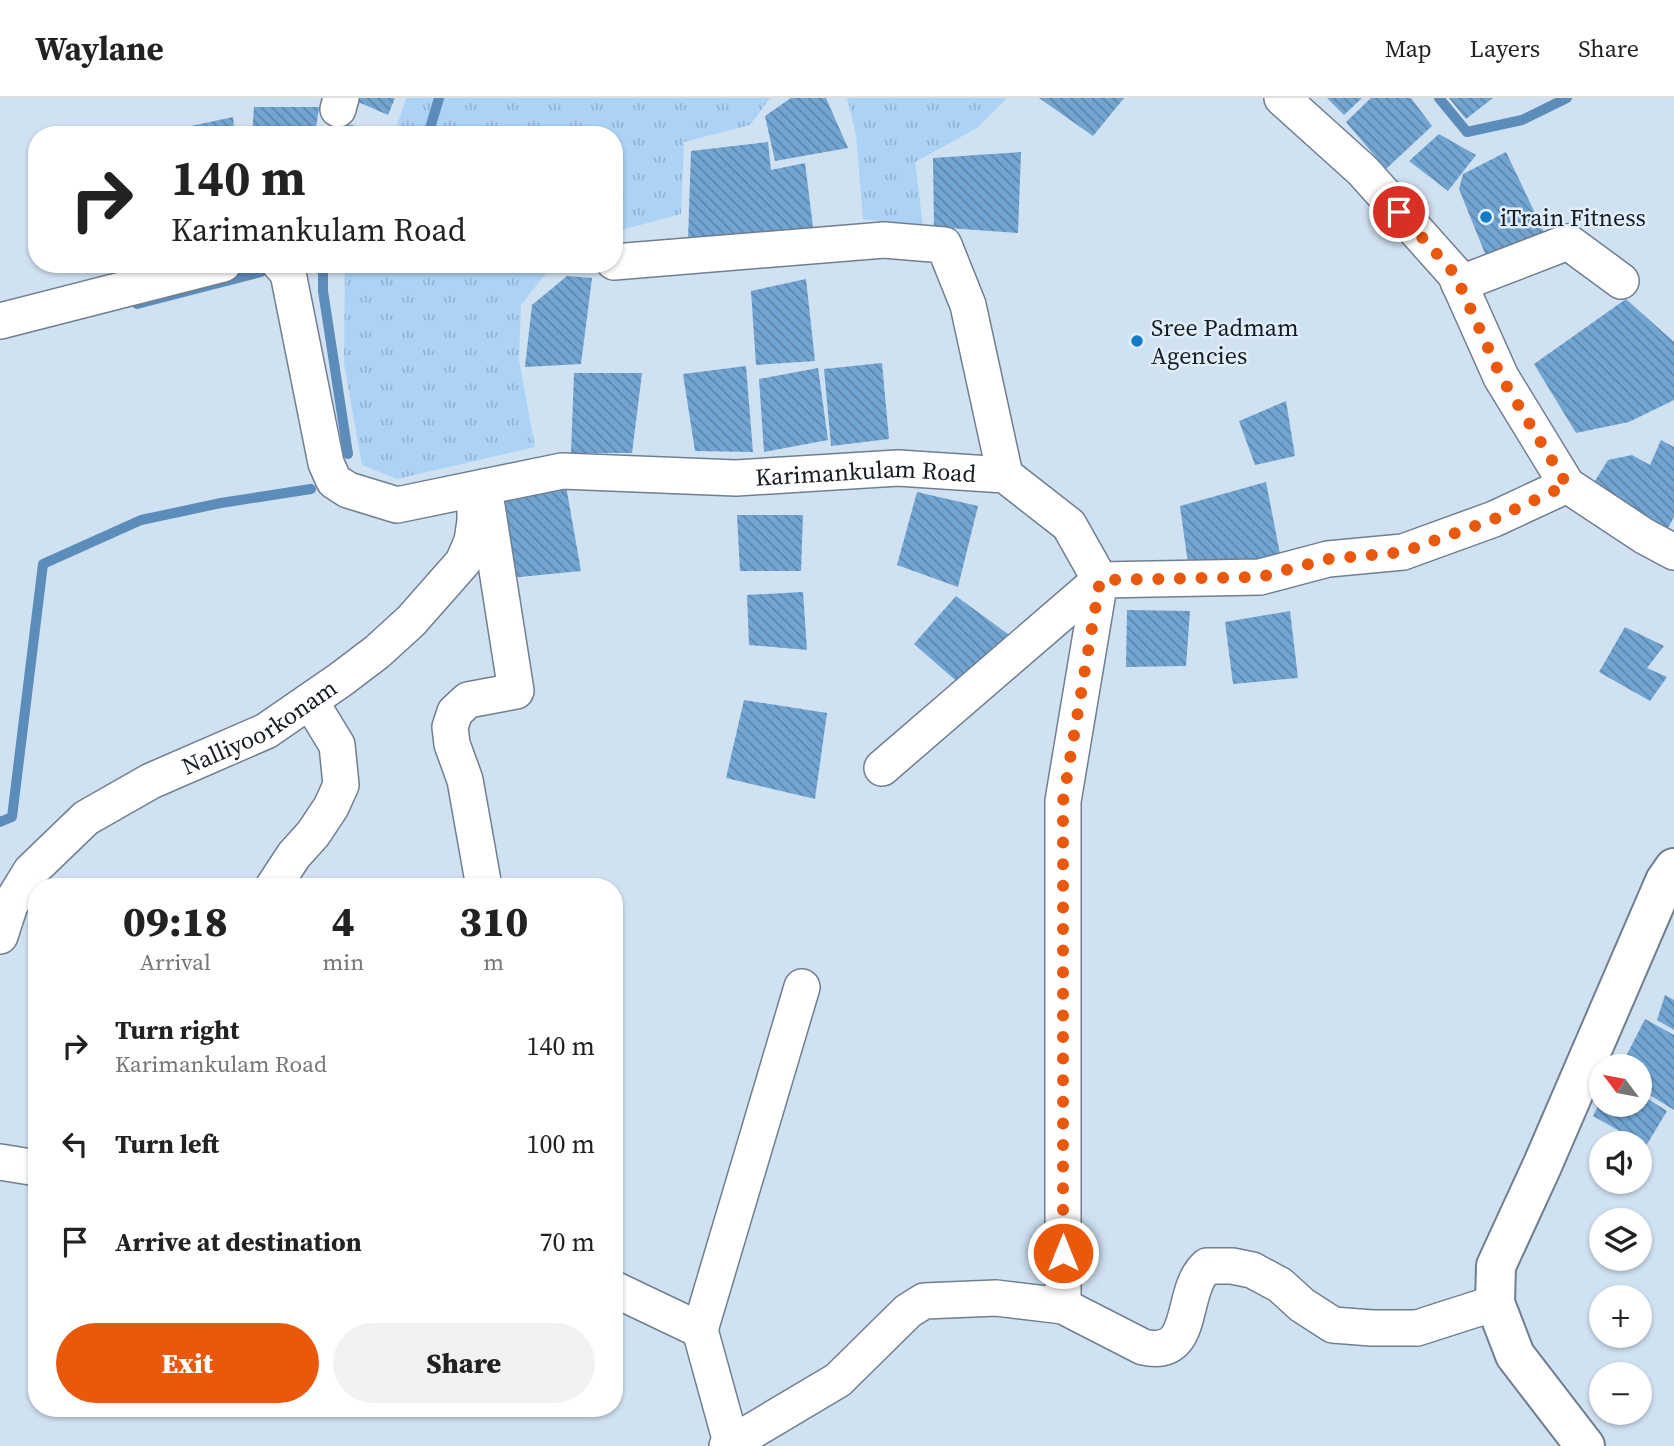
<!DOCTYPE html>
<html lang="en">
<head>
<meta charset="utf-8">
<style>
  :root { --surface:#fff; --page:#f2f2f2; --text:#222; --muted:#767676; --line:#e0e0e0; --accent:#ea580c }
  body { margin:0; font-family:"Source Serif 4",serif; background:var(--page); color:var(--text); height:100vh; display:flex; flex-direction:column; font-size:26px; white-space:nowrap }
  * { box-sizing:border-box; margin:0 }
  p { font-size:23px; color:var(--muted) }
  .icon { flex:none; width:38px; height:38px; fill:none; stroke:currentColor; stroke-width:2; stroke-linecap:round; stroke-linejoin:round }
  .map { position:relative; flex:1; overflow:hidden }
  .panel { position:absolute; left:28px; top:780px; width:595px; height:539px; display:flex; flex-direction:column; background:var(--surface); border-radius:28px; box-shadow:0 2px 5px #0004 }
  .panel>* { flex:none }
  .top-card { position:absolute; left:28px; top:28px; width:595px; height:147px; border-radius:28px; box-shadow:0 2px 5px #0004; background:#fff; color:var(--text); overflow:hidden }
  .needle { width:46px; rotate:302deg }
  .controls { position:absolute; left:1589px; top:956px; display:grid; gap:14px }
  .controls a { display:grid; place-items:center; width:63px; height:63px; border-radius:50%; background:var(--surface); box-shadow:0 2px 5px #0004; font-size:35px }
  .pin { position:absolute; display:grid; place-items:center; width:60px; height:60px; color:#fff; margin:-30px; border:4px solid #fff; border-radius:50%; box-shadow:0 2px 7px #0007 }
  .me { position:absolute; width:77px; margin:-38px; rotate:0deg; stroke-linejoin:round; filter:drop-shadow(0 0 5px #0008) }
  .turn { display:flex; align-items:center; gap:24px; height:147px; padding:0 28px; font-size:32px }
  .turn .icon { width:91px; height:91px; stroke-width:2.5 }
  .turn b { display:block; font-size:49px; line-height:60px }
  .eta { display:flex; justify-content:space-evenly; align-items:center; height:119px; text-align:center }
  .eta b { font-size:42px; font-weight:800; line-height:49px }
  .primary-button { display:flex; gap:14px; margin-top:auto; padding:14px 28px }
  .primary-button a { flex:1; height:80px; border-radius:42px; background:var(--accent); color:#fff; font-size:28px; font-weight:800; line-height:80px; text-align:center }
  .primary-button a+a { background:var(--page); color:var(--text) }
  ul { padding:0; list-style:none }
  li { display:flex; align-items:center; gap:21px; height:98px; padding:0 28px }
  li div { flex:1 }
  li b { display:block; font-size:26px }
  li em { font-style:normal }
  header { display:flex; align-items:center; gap:42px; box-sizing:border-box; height:98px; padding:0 35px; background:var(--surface); border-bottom:2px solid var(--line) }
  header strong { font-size:33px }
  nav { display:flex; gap:38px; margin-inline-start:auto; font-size:24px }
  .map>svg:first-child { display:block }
  .grass { fill:url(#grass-tufts) }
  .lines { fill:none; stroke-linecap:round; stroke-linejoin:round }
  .stream { stroke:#5c8cba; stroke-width:10 }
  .building { fill:url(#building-back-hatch) }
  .minor-casing { stroke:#707f8f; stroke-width:38 }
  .major-casing { stroke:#707f8f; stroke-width:42 }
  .minor { stroke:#fff; stroke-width:35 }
  .major { stroke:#fff; stroke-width:38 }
  .route { stroke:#ea580c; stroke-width:12; stroke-dasharray:0 21.6 }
  .poi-dot { fill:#147ac5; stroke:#e0eefc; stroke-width:2.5 }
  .labels { text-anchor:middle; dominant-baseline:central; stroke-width:5; stroke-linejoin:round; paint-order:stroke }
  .poi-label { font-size:24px; fill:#161c22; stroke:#e0eefc; text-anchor:start }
  .street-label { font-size:24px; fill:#161c22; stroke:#e0eefc }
</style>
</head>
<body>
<header>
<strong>Waylane</strong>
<nav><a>Map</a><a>Layers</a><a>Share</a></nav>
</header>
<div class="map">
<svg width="1674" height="1348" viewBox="0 0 1674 1348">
  <defs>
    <pattern id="grass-tufts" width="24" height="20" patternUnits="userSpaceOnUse" patternTransform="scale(1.75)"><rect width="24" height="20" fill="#acd2f6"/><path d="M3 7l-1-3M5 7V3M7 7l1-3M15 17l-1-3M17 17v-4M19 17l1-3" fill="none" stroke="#93b4d3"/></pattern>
    <pattern id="building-back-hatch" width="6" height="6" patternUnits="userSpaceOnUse" patternTransform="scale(1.75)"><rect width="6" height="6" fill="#73a5d3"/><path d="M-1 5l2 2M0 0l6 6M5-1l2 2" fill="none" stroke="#5d86ab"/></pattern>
  </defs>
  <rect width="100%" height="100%" fill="#d0e1f2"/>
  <g class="grass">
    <polygon points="406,0 770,0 750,27 684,44 681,116 614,134 614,37 394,37"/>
    <polygon points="847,0 1007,0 977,30 915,64 923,128 863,121 856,37"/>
    <polygon points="345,166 553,166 521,207 519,262 535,349 397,381 362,367 344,265"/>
  </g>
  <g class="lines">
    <g class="stream">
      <polyline points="1439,0 1467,34 1522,22 1567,0"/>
      <polyline points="428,37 439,0"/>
      <polyline points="323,166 323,193 348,356"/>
      <polyline points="137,206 261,174"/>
      <polyline points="0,724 12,719 43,466 141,422 221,405 311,391"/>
    </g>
  </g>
  <g class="building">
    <polygon points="349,0 395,0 388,17"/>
    <polygon points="791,0 826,0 848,50 775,63 765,18"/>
    <polygon points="1039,0 1124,0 1093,38"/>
    <polygon points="1327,0 1362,0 1344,17"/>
    <polygon points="1371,0 1411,0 1432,28 1386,71 1346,24"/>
    <polygon points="1449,0 1493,0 1466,21"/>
    <polygon points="254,9 319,9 315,37 252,37"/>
    <polygon points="233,19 235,37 164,37 163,34"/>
    <polygon points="331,22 388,36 388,37 327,37"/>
    <polygon points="1439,36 1476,57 1448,93 1409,63"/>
    <polygon points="768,44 771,72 805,65 814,137 688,142 691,53"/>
    <polygon points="1021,54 1018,135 934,129 933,60"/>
    <polygon points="1506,54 1544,134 1486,158 1459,91 1463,76"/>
    <polygon points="567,178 592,180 581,266 525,269 532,207"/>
    <polygon points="806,181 815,263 756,267 751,193"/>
    <polygon points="1626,201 1674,244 1674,302 1629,324 1576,335 1534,266"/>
    <polygon points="882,265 889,341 831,348 824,271"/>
    <polygon points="746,268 753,354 695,353 683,276"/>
    <polygon points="818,270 828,342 764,354 759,281"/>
    <polygon points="574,275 642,275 632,355 571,355"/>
    <polygon points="1286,303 1295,358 1255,367 1239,323"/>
    <polygon points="1661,342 1674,349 1674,419 1667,432 1590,391 1608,362 1632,357 1650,367"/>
    <polygon points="1266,384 1280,456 1228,466 1188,466 1180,408"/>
    <polygon points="566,388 581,473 510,480 495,403"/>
    <polygon points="917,394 978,408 958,489 897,467"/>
    <polygon points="737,417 803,417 801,473 740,473"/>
    <polygon points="803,494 807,552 749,547 747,497"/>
    <polygon points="956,498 1012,539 962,588 914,546"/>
    <polygon points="1127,512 1190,513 1186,568 1126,569"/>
    <polygon points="1290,513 1298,580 1233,586 1225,524"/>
    <polygon points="1625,529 1664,548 1647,570 1667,579 1650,603 1599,574"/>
    <polygon points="744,602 827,615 815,701 726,680"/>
    <polygon points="1665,897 1674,902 1674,932 1657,922"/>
    <polygon points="1645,921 1674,937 1674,1012 1640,991 1640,968 1621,968"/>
    <polygon points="1640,996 1667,1013 1646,1048 1593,1018 1601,1002 1601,1006 1640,1006"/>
  </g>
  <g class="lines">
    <g class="minor-casing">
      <g id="minor">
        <polyline points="1282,0 1363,73 1455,176 1501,279 1567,387 1644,438 1674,454"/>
        <polyline points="338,11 341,0"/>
        <polyline points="614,164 884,142 944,147 968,207 1005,377"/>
        <path id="s1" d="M280,166L288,175L326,365L334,383L348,392L397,407L562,373L736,380L898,370L1005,377L1069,427L1100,482L1260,479L1328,461L1403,454L1494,421L1567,387"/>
        <polyline points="1459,186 1568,144 1621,183"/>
        <polyline points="0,223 223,166"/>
        <polyline points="882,670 1100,482"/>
        <polyline points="273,789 294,757 313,736 331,709 341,687 337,647 310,603"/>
        <polyline points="484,789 465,682 452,646 450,629 455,614 468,602 516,593 487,408"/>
        <path id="s2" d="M0,838L10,807L31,773L86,720L151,683L266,633L340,582L377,554L411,523L463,464L472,443L475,423V406L484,389"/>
        <polyline points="0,1064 37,1070"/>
        <polyline points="614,1191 700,1232"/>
        <polyline points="1063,1208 1063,703 1100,482"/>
        <path d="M727,1348L838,1282L908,1213L924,1203L996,1200L1063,1208L1143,1249C1198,1261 1178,1194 1207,1168H1232L1252,1172L1280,1187L1302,1207L1333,1227L1372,1230H1417L1495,1205"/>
        <polyline points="732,1348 700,1232 802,889"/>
      </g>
    </g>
    <g class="major-casing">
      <polyline id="major" points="1585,1348 1515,1257 1495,1205 1496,1168 1542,1068 1665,783 1674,770"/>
    </g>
    <use href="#minor" class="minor"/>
    <use href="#major" class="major"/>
  </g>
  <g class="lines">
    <polyline class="route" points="1063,1155 1063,703 1100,482 1260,479 1328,461 1403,454 1494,421 1567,387 1501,279 1455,176 1399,114"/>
  </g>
  <g class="poi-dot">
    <circle cx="1486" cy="119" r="7"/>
    <circle cx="1137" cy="243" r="7"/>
  </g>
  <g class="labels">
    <g class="poi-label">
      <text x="1500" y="119">iTrain Fitness</text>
      <text x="1151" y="229">Sree Padmam<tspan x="1151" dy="28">Agencies</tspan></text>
    </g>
    <g class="street-label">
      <text stroke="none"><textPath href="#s1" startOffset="766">Karimankulam Road</textPath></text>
      <text stroke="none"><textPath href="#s2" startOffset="345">Nalliyoorkonam</textPath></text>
    </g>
  </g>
</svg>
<div class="controls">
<a><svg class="needle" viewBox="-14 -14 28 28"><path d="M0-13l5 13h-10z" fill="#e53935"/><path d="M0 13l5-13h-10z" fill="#767676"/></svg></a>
<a><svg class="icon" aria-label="sound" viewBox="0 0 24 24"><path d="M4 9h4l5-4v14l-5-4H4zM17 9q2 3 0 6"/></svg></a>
<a><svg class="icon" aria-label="layers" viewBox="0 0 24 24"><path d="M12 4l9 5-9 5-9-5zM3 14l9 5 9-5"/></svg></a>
<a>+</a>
<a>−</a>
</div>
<div class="pin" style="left:1399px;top:114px;background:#d93025"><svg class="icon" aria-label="arrive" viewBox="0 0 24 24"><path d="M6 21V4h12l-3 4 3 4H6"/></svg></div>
<svg class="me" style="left:1063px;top:1155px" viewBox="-20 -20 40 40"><circle r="17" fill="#ea580c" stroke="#fff" stroke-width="3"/><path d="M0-11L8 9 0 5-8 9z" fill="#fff"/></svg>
<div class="top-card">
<div class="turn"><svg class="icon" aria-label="right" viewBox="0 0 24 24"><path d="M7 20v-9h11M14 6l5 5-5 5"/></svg><div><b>140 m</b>Karimankulam Road</div></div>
</div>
<section class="panel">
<div class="eta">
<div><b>09:18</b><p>Arrival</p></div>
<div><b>4</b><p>min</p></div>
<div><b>310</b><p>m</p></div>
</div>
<ul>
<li><svg class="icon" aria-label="right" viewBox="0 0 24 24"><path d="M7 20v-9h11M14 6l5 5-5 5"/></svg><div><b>Turn right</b><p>Karimankulam Road</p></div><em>140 m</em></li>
<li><svg class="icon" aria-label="left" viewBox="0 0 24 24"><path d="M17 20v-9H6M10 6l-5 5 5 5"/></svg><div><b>Turn left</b></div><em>100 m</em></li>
<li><svg class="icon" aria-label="arrive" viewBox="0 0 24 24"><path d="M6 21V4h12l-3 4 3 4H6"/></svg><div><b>Arrive at destination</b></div><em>70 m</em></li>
</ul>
<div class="primary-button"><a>Exit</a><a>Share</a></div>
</section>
</div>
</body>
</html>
